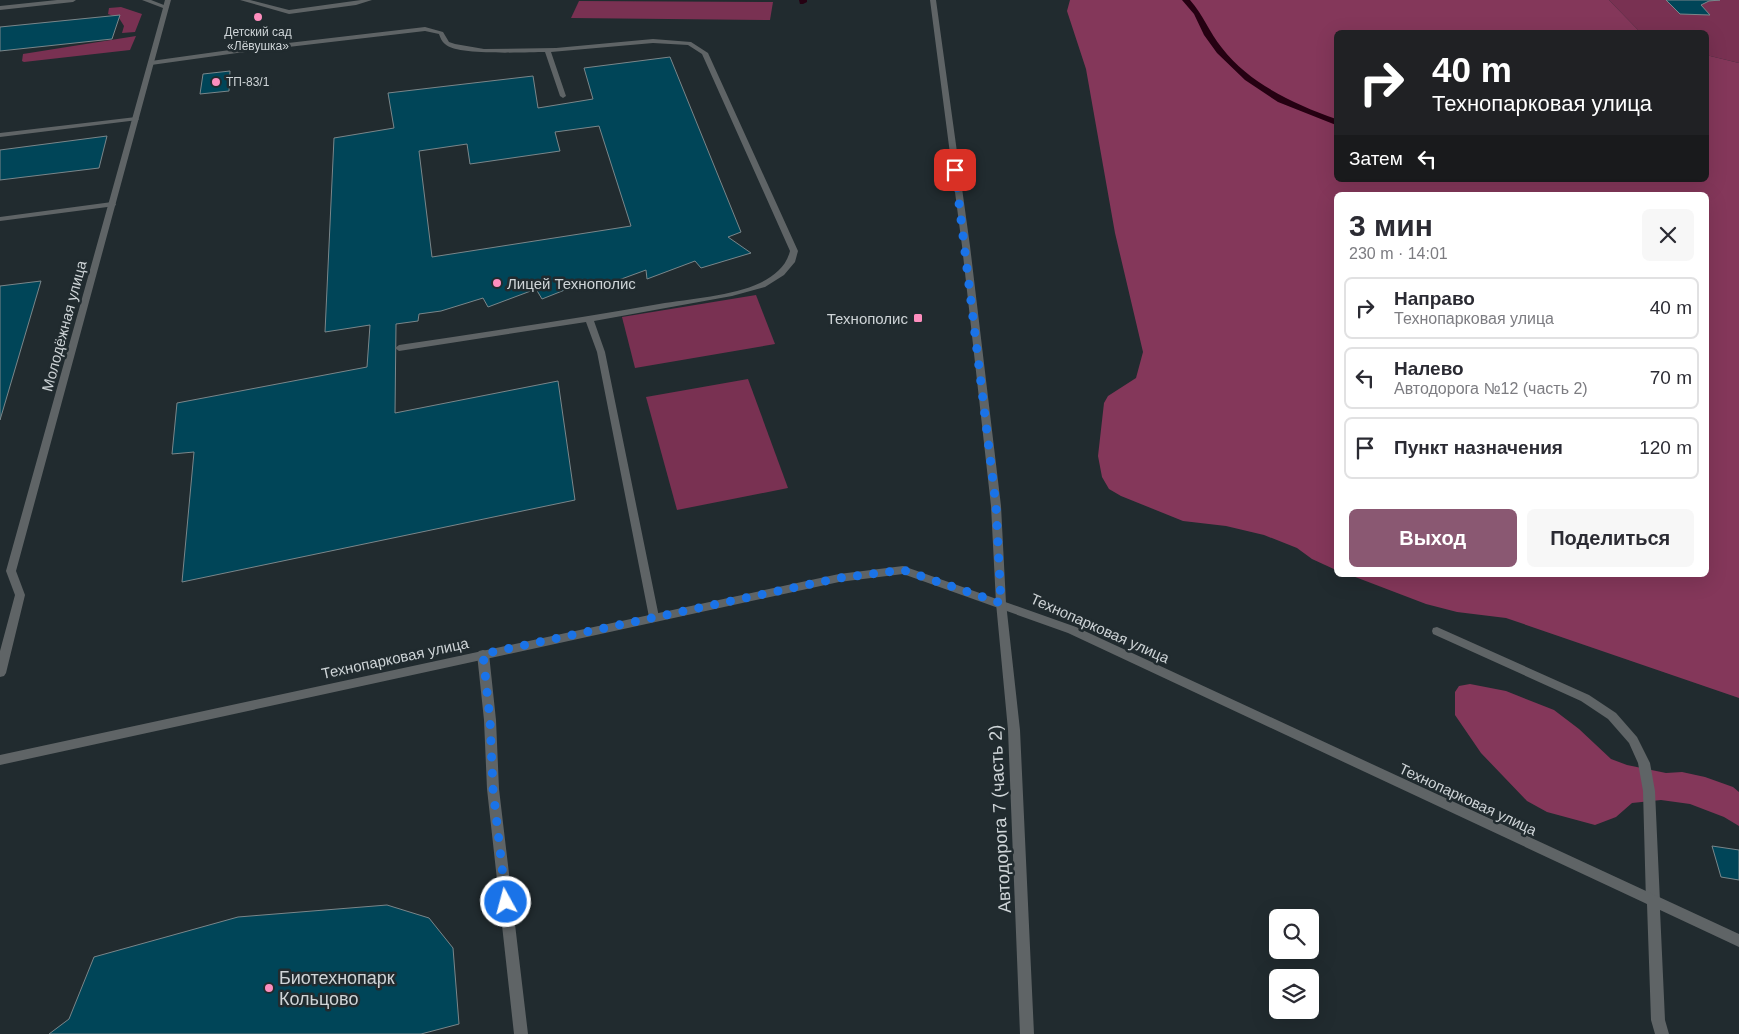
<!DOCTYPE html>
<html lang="ru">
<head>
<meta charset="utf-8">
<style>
  :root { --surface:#fff; --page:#f7f7f7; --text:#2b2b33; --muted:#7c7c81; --line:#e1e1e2; --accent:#8a5872 }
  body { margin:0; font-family:Helvetica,sans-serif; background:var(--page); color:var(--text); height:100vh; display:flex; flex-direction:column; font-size:19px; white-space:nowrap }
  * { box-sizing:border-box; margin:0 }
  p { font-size:16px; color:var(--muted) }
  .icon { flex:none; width:28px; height:28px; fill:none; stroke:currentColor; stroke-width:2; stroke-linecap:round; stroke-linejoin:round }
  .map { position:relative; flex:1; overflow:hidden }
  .side { position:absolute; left:1334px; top:192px; width:375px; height:385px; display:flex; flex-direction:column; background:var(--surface); border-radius:8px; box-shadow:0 5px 20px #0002 }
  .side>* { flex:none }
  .top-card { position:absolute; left:1334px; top:30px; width:375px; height:152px; border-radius:8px; box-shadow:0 5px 20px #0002; background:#202124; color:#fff; overflow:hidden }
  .fabs { position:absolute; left:1269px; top:909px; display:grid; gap:10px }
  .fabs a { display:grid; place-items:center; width:50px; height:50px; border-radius:8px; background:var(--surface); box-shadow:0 5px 20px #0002; font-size:25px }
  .pin { position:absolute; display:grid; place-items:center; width:42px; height:42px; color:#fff; margin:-21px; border-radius:10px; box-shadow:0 2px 8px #0006 }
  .me { position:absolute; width:55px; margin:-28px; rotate:353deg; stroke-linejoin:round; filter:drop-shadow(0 0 4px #0008) }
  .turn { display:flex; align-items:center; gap:18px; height:105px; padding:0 15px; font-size:22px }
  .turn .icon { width:65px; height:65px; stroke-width:2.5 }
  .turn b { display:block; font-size:35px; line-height:42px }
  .then { display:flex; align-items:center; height:48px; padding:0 15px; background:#0003; gap:10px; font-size:19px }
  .round { display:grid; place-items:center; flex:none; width:52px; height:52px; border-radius:8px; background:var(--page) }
  .summary { display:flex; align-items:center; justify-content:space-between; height:85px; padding:0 15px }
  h1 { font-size:30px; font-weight:600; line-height:38px }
  .cta { display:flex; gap:10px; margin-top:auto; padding:10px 15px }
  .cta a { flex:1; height:58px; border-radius:8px; background:var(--accent); color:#fff; font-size:20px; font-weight:600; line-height:58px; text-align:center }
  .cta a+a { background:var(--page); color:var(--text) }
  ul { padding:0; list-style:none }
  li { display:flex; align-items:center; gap:15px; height:62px; margin:0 10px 8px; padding:0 5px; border:2px solid var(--line); border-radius:8px }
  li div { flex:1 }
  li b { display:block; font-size:19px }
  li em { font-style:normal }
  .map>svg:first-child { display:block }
  .green { fill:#793152 }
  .forest { fill:#84375a }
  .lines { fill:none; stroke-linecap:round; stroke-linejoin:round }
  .stream { fill:#250112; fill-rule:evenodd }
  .building { fill:#004558; stroke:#7a868a; fill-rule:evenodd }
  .service { fill:#5f6466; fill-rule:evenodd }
  .minor { fill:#5f6466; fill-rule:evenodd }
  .tertiary { fill:#5f6466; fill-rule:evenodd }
  .route { stroke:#1a73e8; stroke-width:9; stroke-dasharray:0 16.2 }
  .poi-dot { fill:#fe8ebe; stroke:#212b2f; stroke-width:2 }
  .labels { text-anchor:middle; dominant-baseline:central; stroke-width:5; stroke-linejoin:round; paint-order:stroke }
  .far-poi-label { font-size:12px; fill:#ced4d7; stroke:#212b2f }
  .poi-label { font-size:15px; fill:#ced4d7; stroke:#212b2f; text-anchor:start }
  .street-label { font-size:15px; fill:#ced4d7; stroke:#212b2f }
  .near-street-label { font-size:18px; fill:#ced4d7; stroke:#212b2f }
  .near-poi-label { font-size:18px; fill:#ced4d7; stroke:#212b2f; text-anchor:start }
</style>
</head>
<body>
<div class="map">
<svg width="1739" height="1034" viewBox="0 0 1739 1034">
  <rect width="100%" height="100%" fill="#212b2f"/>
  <g class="green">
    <polygon points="1609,0 1739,0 1739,63 1706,55 1706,32 1640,32"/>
    <polygon points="579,1 773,2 770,20 571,18"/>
    <polygon points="121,7 142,14 135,32 122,33 124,26 119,18 108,14 109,8"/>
    <polygon points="136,36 130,50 24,62 22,61 23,54"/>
    <polygon points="756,295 775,344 635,368 622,317"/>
    <polygon points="748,379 788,488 677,510 646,397"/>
  </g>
  <g class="forest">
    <polygon points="1070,0 1609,0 1640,32 1336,32 1336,180 1706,180 1706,55 1739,63 1739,698 1506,618 1457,612 1426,604 1350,575 1706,575 1706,195 1336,195 1336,570 1312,559 1297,548 1264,535 1226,526 1183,521 1121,496 1109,489 1102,477 1098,456 1104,403 1108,396 1136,378 1143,352 1115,233 1086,69 1067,11"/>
    <polygon points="1470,684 1506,691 1554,710 1579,729 1611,759 1627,765 1666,773 1682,772 1705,777 1733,787 1739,792 1739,826 1724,817 1690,804 1661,800 1632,803 1616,817 1595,825 1547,812 1527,801 1481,753 1455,715 1455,692 1459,686"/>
  </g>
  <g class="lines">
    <g class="stream">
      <polygon points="799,0 807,0 807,2 803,4 800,4"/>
      <path d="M1182,0H1190C1204,16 1209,32 1222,48C1250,84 1294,104 1336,119V125L1278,102L1245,80L1217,53L1204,35L1194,14Z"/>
    </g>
  </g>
  <g class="building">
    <polygon points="1666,0 1720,0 1709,1 1701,5 1710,15 1680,14"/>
    <polygon points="120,15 112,39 0,51 0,27"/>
    <path d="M670,57L741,232L728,237L751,253L701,268L695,261L647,279L646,270L594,289L590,280L542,299L536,289L488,307L483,298L441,311L419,314L418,321L396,324L395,413L558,381L575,500L182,582L194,452L172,454L177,403L367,367L370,325L325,332L334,138L394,128L388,93L533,76L538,108L593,99L584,68ZM599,126L631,226L432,257L419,151L467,144L470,164L560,151L555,132Z"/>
    <polygon points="230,71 229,91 200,94 203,74"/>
    <polygon points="107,136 99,168 0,180 0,150"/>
    <polygon points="41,281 0,420 0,286"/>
    <polygon points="1712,846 1739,850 1739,880 1721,877"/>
    <polygon points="387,905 429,918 453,948 459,1024 421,1034 49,1034 69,1019 94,957 238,917"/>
  </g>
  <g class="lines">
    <g class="service">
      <polygon points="57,0 76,0 73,2 0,10 0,6"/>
      <polygon points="165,0 171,0 169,7 166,9 163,7"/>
      <polygon points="240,0 250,0 289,10 361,0 372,0 356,5 289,14"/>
      <path d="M425,27L443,32L449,42L455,44L484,49L556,48L653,39L691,42L708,53L798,251L795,262L784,275L765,287L732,296L594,321L605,352L659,617L658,620H650L649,617L597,352L586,322L399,351L395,348L399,345C486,332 573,319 659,304C689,299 733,296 760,283C774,276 786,267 790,251L702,54L688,45L653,43L551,52L566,96L563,98L560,96L545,52C526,52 457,56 445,44C442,42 440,37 439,34L425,31L237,53L151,65L148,63L151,61L237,49Z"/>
      <polygon points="136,117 139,119 138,120 0,137 0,133"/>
      <polygon points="112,202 116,204 115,206 0,221 0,217"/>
      <polygon points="1437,627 1589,695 1616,713 1637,737 1650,763 1655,791 1660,902 1658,906 1653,908 1648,906 1646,902 1643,791 1638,763 1629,743 1608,719 1581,701 1433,634 1432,631 1433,628"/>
      <polygon points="483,650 487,651 489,654 496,720 499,789 528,1034 514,1034 487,789 484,720 477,654 479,651"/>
    </g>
    <g class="minor">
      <polygon points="142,0 151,0 169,7 16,571 25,595 6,673 4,676 0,677 0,651 15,595 6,571 163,8"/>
      <polygon points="903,566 1076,627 1739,934 1739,947 1660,910 1665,1020 1669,1034 1655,1034 1651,1020 1647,904 1068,633 903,574 839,582 0,765 0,755 839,574"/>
    </g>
    <polygon class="tertiary" points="930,0 936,0 970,246 1001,506 1006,603 1020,730 1034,1034 1020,1034 1008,730 996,603 991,506 962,246"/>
  </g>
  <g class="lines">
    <polyline class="route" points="506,902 493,789 490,720 483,654 839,578 903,570 1001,603 996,506 955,170"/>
  </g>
  <g class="poi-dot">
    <circle cx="258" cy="17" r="5"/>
    <circle cx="216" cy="82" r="5"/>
    <circle cx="497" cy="283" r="5"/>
    <rect x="913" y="313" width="10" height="10" rx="2.5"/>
    <circle cx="269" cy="988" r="5"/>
  </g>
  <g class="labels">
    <g class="far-poi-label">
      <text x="258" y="32">Детский сад<tspan x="258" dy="14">«Лёвушка»</tspan></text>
      <text x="226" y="82" text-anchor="start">ТП-83/1</text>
    </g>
    <g class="poi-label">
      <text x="507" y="283">Лицей Технополис</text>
      <text x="908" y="318" text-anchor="end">Технополис</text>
    </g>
    <g class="street-label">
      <text transform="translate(64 326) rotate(-75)">Молодёжная улица</text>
      <text transform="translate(1100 628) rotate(24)">Технопарковая улица</text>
      <text transform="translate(395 658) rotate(-12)">Технопарковая улица</text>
      <text transform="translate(1468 799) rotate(25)">Технопарковая улица</text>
    </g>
    <g class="near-street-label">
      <text transform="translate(1000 819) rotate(-93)">Автодорога 7 (часть 2)</text>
    </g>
    <g class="near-poi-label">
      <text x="279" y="978">Биотехнопарк<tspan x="279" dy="21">Кольцово</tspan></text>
    </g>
  </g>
</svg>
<div class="fabs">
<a><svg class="icon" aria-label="search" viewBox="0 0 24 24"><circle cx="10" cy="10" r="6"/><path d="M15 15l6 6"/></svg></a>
<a><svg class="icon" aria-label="layers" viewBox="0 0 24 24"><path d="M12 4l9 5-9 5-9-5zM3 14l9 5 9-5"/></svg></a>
</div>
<div class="pin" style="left:955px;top:170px;background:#d93025"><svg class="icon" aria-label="arrive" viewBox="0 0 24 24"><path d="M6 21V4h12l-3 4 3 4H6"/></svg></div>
<svg class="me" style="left:506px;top:902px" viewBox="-20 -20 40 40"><circle r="17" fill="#1a73e8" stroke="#fff" stroke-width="3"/><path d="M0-11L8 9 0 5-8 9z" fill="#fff"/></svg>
<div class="top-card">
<div class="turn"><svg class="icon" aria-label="right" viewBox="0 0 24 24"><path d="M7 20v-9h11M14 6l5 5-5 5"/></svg><div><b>40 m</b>Технопарковая улица</div></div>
<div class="then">Затем<svg class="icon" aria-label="left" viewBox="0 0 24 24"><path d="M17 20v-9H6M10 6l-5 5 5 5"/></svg></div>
</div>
<section class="side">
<div class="summary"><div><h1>3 мин</h1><p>230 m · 14:01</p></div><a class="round"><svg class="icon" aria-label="close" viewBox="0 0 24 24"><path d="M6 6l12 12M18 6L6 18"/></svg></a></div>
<ul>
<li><svg class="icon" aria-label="right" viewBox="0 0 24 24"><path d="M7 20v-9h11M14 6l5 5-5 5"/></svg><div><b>Направо</b><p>Технопарковая улица</p></div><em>40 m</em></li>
<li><svg class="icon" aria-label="left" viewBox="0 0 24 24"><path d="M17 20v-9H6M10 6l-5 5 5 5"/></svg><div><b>Налево</b><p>Автодорога №12 (часть 2)</p></div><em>70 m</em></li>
<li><svg class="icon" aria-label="arrive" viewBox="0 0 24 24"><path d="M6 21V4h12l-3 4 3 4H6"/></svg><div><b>Пункт назначения</b></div><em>120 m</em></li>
</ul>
<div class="cta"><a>Выход</a><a>Поделиться</a></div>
</section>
</div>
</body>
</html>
